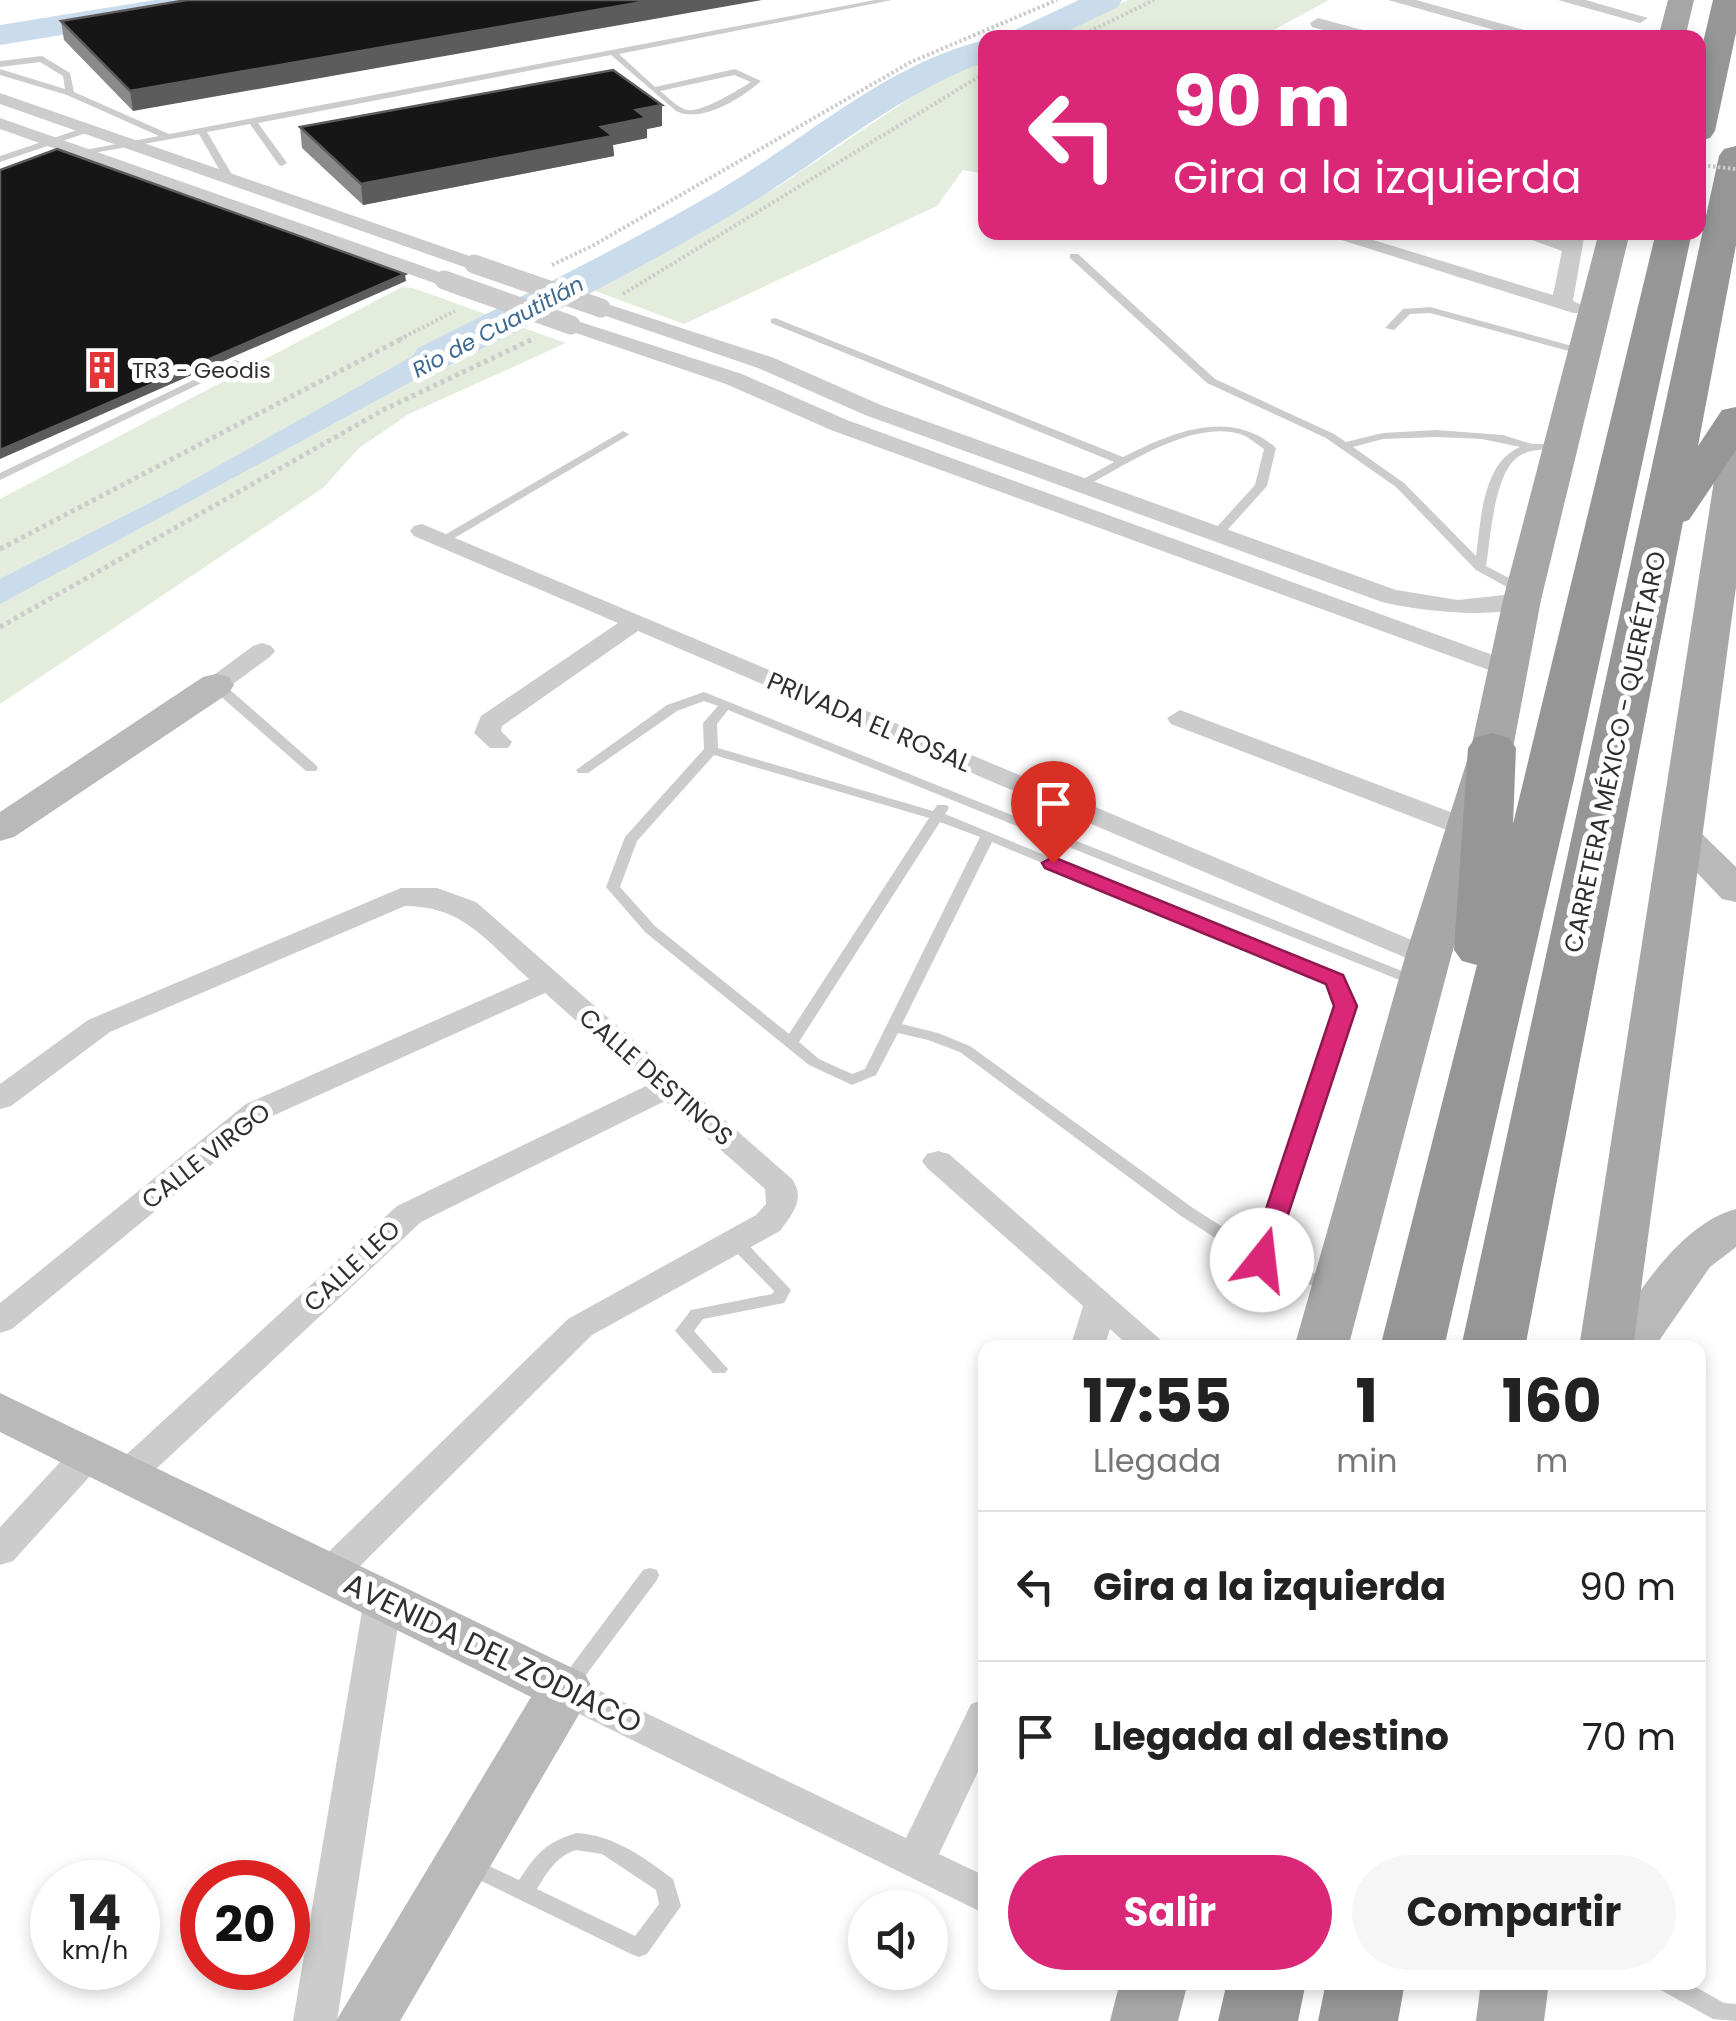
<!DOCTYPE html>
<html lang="es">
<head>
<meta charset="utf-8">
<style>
  :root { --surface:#fff; --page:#f6f6f6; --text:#222; --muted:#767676; --line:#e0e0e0; --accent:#db2777 }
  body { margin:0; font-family:Poppins,sans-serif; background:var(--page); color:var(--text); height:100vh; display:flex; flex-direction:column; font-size:38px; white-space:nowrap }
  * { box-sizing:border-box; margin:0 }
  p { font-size:32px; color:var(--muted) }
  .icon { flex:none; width:55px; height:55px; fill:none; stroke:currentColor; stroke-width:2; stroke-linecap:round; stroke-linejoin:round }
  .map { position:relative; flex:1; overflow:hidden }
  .details { position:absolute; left:978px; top:1340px; width:728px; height:650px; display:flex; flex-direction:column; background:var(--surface); border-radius:20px; box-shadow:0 5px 15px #0003 }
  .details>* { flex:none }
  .top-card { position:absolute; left:978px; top:30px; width:728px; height:210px; border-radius:20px; box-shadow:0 5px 15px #0003; background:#db2777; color:#fff; overflow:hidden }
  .buttons { position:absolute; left:848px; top:1890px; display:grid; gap:20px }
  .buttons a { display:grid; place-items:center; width:100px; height:100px; border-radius:50%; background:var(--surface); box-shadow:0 5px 15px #0003; font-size:50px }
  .speed { position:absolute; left:30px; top:1860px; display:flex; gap:20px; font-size:50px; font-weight:700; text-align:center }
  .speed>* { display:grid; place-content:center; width:130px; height:130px; border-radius:50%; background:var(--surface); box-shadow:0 5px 15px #0003; line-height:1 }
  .speed small { font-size:25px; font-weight:400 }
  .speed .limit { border:15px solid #d22; background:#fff; color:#111 }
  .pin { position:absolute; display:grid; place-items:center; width:85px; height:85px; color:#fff; margin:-102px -42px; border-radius:50% 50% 50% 0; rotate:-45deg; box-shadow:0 0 10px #0007 }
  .pin .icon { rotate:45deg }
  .me { position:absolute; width:110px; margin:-55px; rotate:16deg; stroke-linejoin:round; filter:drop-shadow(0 0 8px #0008) }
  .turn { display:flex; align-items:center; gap:35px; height:210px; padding:0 30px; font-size:45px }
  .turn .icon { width:130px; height:130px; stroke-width:2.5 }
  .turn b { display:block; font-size:70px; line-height:85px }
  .eta { display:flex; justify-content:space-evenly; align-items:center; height:170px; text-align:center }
  .eta b { font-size:60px; font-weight:700; line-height:70px }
  .primary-button { display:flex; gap:20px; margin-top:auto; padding:20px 30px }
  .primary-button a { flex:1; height:115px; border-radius:60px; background:var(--accent); color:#fff; font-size:40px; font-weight:700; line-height:115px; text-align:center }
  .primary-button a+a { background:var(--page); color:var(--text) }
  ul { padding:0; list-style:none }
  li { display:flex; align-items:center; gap:30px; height:150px; padding:0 30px; border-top:2px solid var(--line) }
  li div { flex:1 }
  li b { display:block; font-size:38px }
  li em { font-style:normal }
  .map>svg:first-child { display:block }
  .green { fill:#e4ecdd }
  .water { fill:#cadceb }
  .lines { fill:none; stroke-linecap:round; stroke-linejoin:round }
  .river { fill:#cadceb; fill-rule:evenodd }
  .path-far1 { stroke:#ccc; stroke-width:4; stroke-dasharray:2.5 2.5; stroke-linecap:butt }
  .path { stroke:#ccc; stroke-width:5; stroke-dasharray:4 4; stroke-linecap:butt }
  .lane { fill:#ccc; fill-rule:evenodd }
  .street { fill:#ccc; fill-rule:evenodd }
  .secondary { fill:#b9b9b9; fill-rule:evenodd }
  .primary { fill:#a7a7a7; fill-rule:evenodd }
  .highway { fill:#969696; fill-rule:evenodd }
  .path-bridge { stroke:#ccc; stroke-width:4; stroke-dasharray:2.5 2.5; stroke-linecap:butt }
  .street-bridge { stroke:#ccc; stroke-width:19 }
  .wall { fill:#8a8a8a }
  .shaded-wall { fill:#5c5c5c }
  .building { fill:#161616; stroke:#5c5c5c; stroke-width:2.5 }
  .route { fill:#db2777; stroke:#8e194d; stroke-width:2.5 }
  .labels { text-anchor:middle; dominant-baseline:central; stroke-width:10; stroke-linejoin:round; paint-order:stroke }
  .far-water-label { font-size:22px; font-style:italic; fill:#3e6a90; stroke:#fff }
  .far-poi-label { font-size:22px; fill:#2f2f2f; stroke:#fff; text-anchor:start }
  .street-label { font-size:25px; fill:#2f2f2f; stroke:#fff }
  .near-street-label { font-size:30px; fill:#2f2f2f; stroke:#fff }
</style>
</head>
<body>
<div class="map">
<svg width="1736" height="2021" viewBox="0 0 1736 2021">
  <rect width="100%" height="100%" fill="#fff"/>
  <g class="green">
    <polygon points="1128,0 1329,0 1261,37 1051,37"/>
    <polygon points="985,57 985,174 963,170 937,206 684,324 590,289 779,186 961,64"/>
    <polygon points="402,287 413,288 566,343 409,414 359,448 323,488 0,704 0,499"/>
  </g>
  <polygon class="water" points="487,314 516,325 0,604 0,579 177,489"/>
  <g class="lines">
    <g class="river">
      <polygon points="155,0 233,0 229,7 217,10 0,45 0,25"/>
      <polygon points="1079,0 1122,0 1118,7 1053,38 1008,38 1013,31"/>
      <path d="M985,40V62C899,93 828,156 751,203C653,263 550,314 448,366L433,370L418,366L412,357L418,348C520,297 623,247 721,189C807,138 886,64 985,40Z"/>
    </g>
    <g class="path-far1">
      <polyline points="1076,38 1154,0"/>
      <polyline points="552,265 594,245 911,62 1057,0"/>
      <polyline points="623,294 985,73"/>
      <polyline points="400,339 455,311"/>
    </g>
    <g class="path">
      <polyline points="0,549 405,337"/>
      <polyline points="0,627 385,409 535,338"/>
    </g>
    <g class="lane">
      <path d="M875,0H892L619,54L655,87L735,69L761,81C742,98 701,124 676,111L611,55L258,123L287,163L282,166L279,165L250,124L207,132L234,178L229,181L224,178L199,134L82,155L80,153L85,150L159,136L67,95L0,75V69L65,89L63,76L40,62L0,67V61L42,56L70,73L74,92L169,134ZM734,75L751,82C738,90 703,112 688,110C679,109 668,97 660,91Z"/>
      <polygon points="89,126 94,129 92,131 0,162 0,156"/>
      <path d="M1070,254H1078L1215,379L1334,434L1346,442L1383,433L1436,430L1503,435L1532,444H1563V448C1550,450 1535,448 1523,454C1494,466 1491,537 1486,566L1526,587V593H1518L1476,570L1396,487L1326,438L1207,383L1070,258ZM1436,437L1482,439L1520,447C1482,463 1481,521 1476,556L1404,483L1353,447L1383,439Z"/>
      <polygon points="1430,307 1587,350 1588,352 1583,355 1430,313 1410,314 1394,330 1385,328 1403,309"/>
      <path d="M775,318L1123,457C1171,433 1230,407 1276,448L1267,486L1222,536H1214V530L1255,485L1264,449C1258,445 1251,439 1245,436C1197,416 1126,465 1086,486H1078V482L1114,462L771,323V319Z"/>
      <polygon points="235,360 239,361 239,365 0,480 0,473"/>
      <polygon points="623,431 629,434 627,436 446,543 442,544 436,540"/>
      <polygon points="216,681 221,682 316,765 318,768 316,771 306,771 211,688 210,685 211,682"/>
      <path d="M704,692L1422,979L1424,982L1422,985H1412L728,710L717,724L718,748L933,811L937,805H947L949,808L945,814L1340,977L1353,1006L1271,1257L1339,1283L1341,1287L1339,1291H1327L1256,1264L1181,1216L960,1052L928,1040L898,1033L876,1075L852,1085L809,1065L645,932L606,887L625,837L704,749L703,723L718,706L704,701L677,711L588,773H578L576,770L667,705ZM714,755L929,818L789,1034L655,926L620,887L637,841ZM940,822L980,837L865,1069L852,1074L819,1059L799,1042ZM992,842L1329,983L1339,1006L1257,1249L1193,1208L970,1046L938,1033L902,1024Z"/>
      <polygon points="735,1236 741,1237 791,1290 784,1303 703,1319 694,1331 728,1369 725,1373 713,1373 675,1331 691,1310 772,1294 774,1291 729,1245 727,1241 729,1237"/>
      <polygon points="650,1568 657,1570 659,1575 657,1580 574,1691 567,1694 560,1691 557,1686 560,1681 643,1570"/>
      <path d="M576,1833C614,1835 643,1857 673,1879L681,1906L647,1954L639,1957L631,1954L463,1872L460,1866L463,1860L470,1857L519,1880C537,1853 545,1843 576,1833ZM576,1850L602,1854L656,1890L659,1904L635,1936L537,1889C547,1872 557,1856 576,1850Z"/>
      <polygon points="1656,1982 1687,1982 1724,2003 1736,2004 1736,2021 1713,2019 1659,1989"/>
    </g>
    <g class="street">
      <polygon points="1388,0 1416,0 1553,38 1523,38"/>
      <polygon points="1558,0 1586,0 1648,18 1640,23"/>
      <polygon points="1318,18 1377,34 1379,38 1351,38 1312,27 1310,23"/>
      <polygon points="0,93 481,260 484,264 474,270 467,268 0,104"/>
      <polygon points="0,118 451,276 454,280 451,284 437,284 0,129"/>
      <polygon points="1316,232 1347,232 1553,295 1562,251 1510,232 1541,232 1564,239 1565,232 1585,232 1573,301 1590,309 1587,313 1573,313"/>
      <path d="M601,302L774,358L881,405L1396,590L1458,600L1522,593L1534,600C1512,623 1413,610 1382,602L865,415L758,368L594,312L591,308Z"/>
      <polygon points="571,319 742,374 847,420 1515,663 1519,668 1515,673 1497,673 831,430 726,384 564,329 561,325 564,321"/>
      <polygon points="422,524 1438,951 1443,957 1438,963 1418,963 638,631 502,726 501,731 512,742 508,748 490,748 474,733 481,716 618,623 414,536 410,531 414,526"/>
      <polygon points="262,643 271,646 275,651 271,656 225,690 207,690 203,685 207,680 253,646"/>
      <polygon points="1180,710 1477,822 1481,828 1477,834 1457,834 1171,724 1167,718"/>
      <path d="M401,888H437L476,902L792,1179C806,1199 792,1214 780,1231L592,1335L343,1583L330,1587L317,1583L311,1573L317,1563L568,1319L756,1215L766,1204L765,1189L665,1101L421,1222L141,1483L128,1487L115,1483L110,1474L115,1465L397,1206L648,1085L545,993L268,1118L12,1329L0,1333V1303L246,1104L529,979C487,942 464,906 405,906L110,1032L11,1106L0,1109V1084L88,1020Z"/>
      <polygon points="938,1151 949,1154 1170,1348 1131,1348 1110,1329 1104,1348 1070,1348 1083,1306 927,1168 922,1161 927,1154"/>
      <polygon points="88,1442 101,1446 106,1455 101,1464 13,1561 0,1565 0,1527 75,1446"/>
      <polygon points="383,1585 396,1589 402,1599 337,2021 293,2021 364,1599 370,1589"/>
      <polygon points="565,1674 906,1838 971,1704 985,1699 985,1757 939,1854 985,1876 985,1914 551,1700 545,1689 551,1678"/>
    </g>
    <g class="secondary">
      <polygon points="216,674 229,677 234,685 229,693 14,837 0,841 0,812 203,677"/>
      <polygon points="1683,825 1697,829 1736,867 1736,902 1722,899 1663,837 1669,829"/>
      <path d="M1736,1209V1247L1710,1267L1654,1348H1604C1633,1299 1679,1224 1736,1209Z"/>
      <polygon points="0,1393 585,1674 593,1689 585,1704 400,2021 336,2021 531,1697 0,1432"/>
    </g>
    <g class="primary">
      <polygon points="1668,0 1694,0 1685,38 1658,38"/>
      <polygon points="1599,232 1630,232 1541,600 1513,748 1451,957 1348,1348 1294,1348 1405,957 1471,748 1503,600"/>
      <polygon points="1736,444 1736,587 1633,1348 1579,1348 1718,455 1723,447"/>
      <polygon points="1120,1982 1188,1982 1178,2021 1110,2021"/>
      <polygon points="1481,1982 1549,1982 1544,2021 1476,2021"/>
    </g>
    <g class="highway">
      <polygon points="1713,0 1736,0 1736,33 1715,131 1710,138 1698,141 1698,64"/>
      <polygon points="1736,146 1736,245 1698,446 1722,410 1736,407 1736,450 1689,520 1683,522 1525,1348 1461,1348 1719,156 1724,149"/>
      <polygon points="1656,232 1692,232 1575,775 1444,1348 1380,1348 1477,965 1462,961 1454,950 1468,748 1475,738 1492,733 1509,738 1516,748 1513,824"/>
      <polygon points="1227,1982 1306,1982 1298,2021 1218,2021"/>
      <polygon points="1326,1982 1405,1982 1398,2021 1318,2021"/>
    </g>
    <polyline class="path-bridge" points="1698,165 1736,169"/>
    <g class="street-bridge">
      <polyline points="474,264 601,308"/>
      <polyline points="444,280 571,325"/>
    </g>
  </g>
  <g class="wall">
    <polygon points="187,0 133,111 64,40 61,21"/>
    <polygon points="662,105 662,126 647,129 647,138 613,145 614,156 363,205 302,148 300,127"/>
  </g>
  <g class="shaded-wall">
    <polygon points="654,0 762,0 133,111 130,91"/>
    <polygon points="662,105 662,126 647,129 647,138 613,145 614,156 363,205 361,184 601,127 636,110"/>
    <polygon points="405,274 406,281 0,459 0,450"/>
  </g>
  <g class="building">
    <polygon points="187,0 654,0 130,91 61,21"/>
    <polygon points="613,70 662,105 636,110 646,118 601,127 613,136 361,184 300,127"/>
    <polygon points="57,149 405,274 0,450 0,170"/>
  </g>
  <polygon class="route" points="1053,857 1343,975 1357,1006 1271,1266 1253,1266 1249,1260 1334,1006 1326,984 1045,868 1042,863"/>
  <defs>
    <g id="building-bare" transform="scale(3)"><path d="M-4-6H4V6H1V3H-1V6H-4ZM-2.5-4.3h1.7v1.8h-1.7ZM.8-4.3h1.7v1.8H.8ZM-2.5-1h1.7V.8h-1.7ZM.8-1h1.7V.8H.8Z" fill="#e23536" stroke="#fff" stroke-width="2.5" paint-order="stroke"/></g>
  </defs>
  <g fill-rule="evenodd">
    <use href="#building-bare" x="102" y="370"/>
  </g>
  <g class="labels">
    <g class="far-water-label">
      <text transform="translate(498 327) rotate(-28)">Rio de Cuautitlán</text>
    </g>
    <g class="far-poi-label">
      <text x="132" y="370">TR3 - Geodis</text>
    </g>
    <g class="street-label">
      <text transform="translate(869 722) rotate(23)">PRIVADA EL ROSAL</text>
      <text transform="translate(1615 752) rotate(-78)">CARRETERA MÉXICO - QUERÉTARO</text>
      <text transform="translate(656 1077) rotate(41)">CALLE DESTINOS</text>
      <text transform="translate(206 1156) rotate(-38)">CALLE VIRGO</text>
      <text transform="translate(352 1266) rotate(-43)">CALLE LEO</text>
    </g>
    <g class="near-street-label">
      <text transform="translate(493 1653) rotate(26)">AVENIDA DEL ZODIACO</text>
    </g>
  </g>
</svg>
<div class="buttons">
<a><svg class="icon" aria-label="sound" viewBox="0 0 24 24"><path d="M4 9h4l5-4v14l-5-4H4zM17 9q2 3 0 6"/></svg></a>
</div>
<div class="speed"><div>14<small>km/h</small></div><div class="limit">20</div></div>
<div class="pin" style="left:1053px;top:863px;background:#d93025"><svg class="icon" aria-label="arrive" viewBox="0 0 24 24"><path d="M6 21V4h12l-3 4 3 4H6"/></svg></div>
<svg class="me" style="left:1262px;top:1260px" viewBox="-20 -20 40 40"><circle r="19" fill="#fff"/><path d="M0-13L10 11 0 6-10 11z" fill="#db2777"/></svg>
<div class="top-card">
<div class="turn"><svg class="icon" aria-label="left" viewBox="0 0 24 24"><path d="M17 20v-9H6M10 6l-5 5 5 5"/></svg><div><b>90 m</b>Gira a la izquierda</div></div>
</div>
<section class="details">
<div class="eta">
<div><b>17:55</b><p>Llegada</p></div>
<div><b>1</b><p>min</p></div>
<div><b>160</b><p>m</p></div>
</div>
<ul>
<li><svg class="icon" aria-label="left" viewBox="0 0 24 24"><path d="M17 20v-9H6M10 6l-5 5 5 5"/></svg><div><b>Gira a la izquierda</b></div><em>90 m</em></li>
<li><svg class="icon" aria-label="arrive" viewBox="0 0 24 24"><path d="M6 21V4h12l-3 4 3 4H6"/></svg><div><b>Llegada al destino</b></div><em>70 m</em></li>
</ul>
<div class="primary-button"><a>Salir</a><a>Compartir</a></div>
</section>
</div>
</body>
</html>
